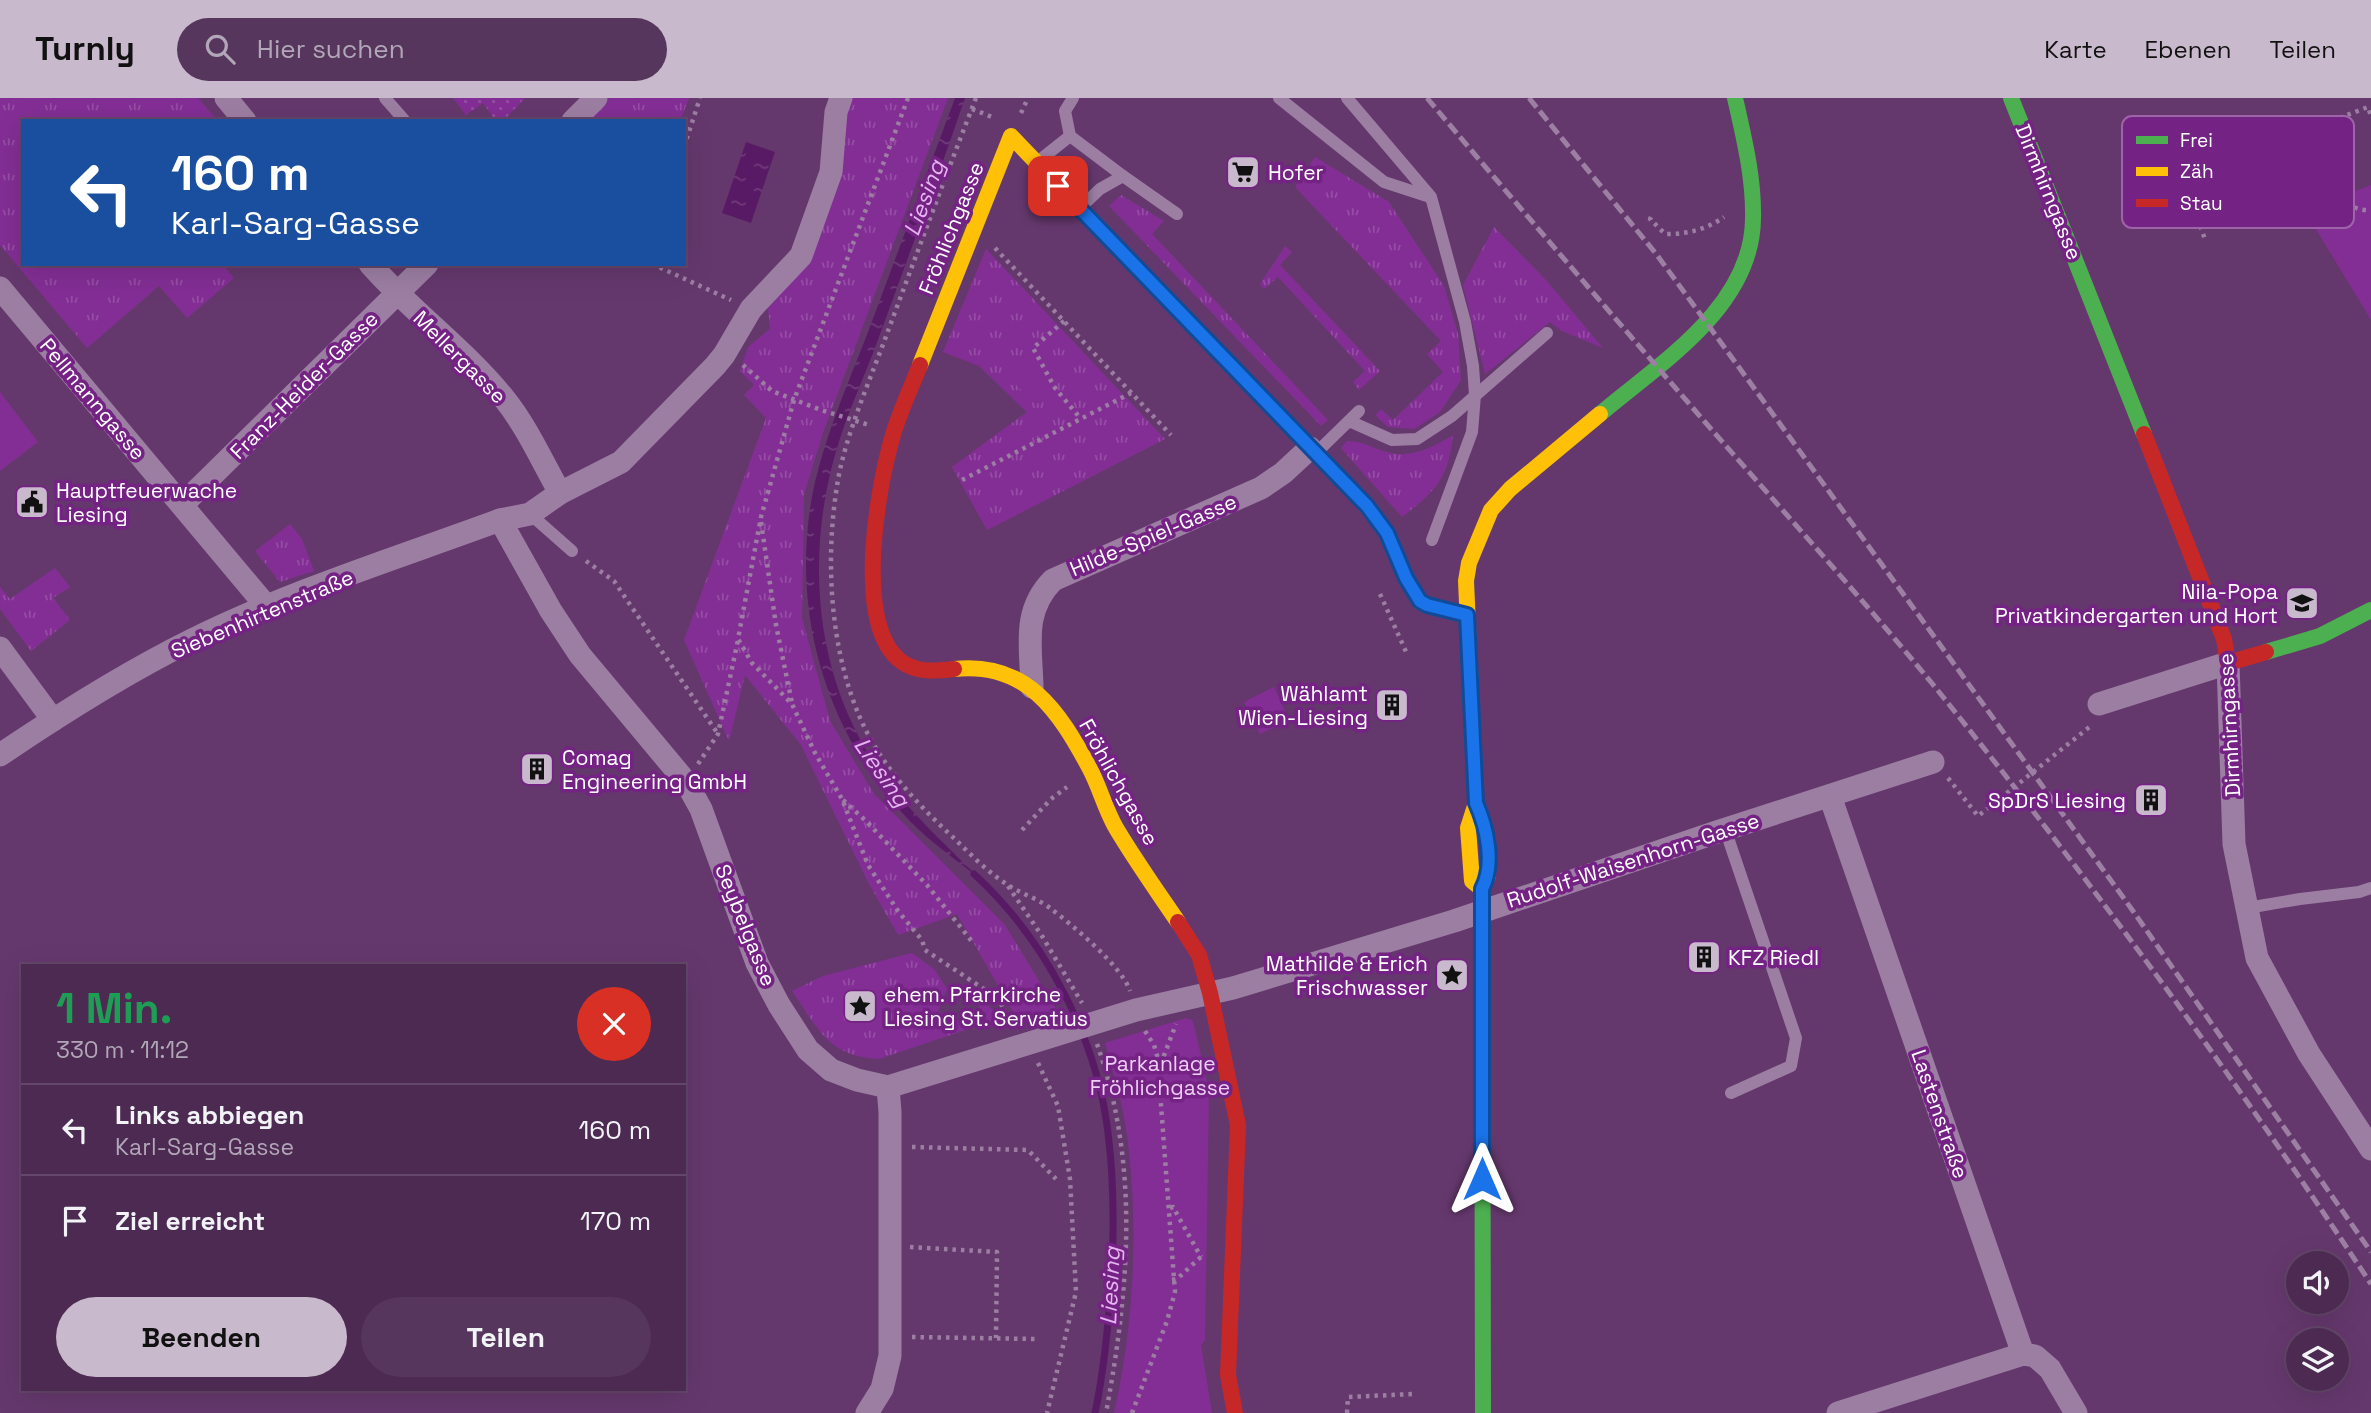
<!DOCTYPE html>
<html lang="de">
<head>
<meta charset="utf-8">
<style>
  :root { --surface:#4c2a52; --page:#56365c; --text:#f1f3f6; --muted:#b2a7b8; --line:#634669; --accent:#c9b9cc }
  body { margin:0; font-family:"Space Grotesk",sans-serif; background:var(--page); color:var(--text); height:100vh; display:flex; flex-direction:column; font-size:26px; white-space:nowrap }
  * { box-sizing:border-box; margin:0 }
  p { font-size:23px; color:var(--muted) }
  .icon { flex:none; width:38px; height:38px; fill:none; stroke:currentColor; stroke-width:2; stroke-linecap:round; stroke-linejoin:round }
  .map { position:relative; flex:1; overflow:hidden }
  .sheet { position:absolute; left:21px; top:866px; width:665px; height:427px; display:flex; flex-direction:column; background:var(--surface); border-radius:0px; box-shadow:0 7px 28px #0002,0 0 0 2px var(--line) }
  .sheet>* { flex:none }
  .guide { position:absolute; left:21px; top:21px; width:665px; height:147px; border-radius:0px; box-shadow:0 7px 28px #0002,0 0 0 2px var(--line); background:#1a4fa0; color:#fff; overflow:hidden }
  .controls { position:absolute; left:2286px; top:1153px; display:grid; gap:14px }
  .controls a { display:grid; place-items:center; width:63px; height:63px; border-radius:50%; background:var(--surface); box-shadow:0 7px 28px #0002,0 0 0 2px var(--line); font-size:35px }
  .pin { position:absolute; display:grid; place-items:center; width:60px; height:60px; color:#fff; margin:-30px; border-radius:14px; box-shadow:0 4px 10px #0006 }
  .me { position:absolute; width:77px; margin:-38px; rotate:0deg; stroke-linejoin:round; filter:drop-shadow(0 0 5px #0008) }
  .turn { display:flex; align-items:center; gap:24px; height:147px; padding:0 35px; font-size:32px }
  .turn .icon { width:91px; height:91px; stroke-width:2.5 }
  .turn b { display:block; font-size:49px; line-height:60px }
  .round { display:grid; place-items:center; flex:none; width:74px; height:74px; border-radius:37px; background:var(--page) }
  .overview { display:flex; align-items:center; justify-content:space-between; height:119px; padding:0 35px }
  h1 { font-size:42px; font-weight:700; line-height:52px; color:#1e9e55 }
  .action { display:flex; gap:14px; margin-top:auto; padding:14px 35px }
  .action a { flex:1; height:80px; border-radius:42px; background:var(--accent); color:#111; font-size:28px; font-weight:700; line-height:80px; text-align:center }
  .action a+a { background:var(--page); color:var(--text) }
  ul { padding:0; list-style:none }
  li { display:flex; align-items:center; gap:21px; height:91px; padding:0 35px; border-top:2px solid var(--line) }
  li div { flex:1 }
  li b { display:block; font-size:26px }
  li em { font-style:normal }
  header { display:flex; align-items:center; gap:42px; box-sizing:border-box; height:98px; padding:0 35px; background:var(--accent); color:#111 }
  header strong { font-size:33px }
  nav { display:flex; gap:38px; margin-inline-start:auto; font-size:24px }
  .search { width:490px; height:63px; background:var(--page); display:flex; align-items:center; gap:18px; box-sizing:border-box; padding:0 24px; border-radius:38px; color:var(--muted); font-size:26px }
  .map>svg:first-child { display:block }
  .grass { fill:url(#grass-tufts) }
  .park { fill:#832e95 }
  .garden { fill:url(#garden-dots) }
  .water { fill:url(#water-ripples) }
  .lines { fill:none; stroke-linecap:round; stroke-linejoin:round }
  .stream { stroke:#581a64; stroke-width:7 }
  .path { stroke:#9c7ea3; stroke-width:4.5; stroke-dasharray:3.5 5; stroke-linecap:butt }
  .lane { stroke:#9c7ea3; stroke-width:12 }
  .street { stroke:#9c7ea3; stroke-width:23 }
  .fast { stroke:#4caf50; stroke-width:16 }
  .slow { stroke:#ffc107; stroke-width:16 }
  .jam { stroke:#c62828; stroke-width:16 }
  .rail { stroke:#9c7fa3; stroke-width:5; stroke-dasharray:12 5; stroke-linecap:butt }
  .route-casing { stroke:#114b97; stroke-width:18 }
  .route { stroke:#1a73e8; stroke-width:12 }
  .labels { text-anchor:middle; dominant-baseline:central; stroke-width:7; stroke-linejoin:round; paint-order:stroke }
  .poi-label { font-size:21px; fill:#fff; stroke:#742283; text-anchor:start }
  .street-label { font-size:21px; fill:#fff; stroke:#742283 }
  .park-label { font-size:21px; fill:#efcef6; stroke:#742283 }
  .water-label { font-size:23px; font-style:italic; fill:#e5b5f0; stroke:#742283 }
  .key { fill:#742283; stroke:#9e64a8; stroke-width:2 }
  .key-label { font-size:19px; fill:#fff }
</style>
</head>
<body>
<header>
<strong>Turnly</strong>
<div class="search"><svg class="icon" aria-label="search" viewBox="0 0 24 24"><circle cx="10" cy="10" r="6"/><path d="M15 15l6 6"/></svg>Hier suchen</div>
<nav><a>Karte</a><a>Ebenen</a><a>Teilen</a></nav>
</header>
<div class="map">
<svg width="2371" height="1315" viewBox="0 0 2371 1315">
  <defs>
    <pattern id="grass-tufts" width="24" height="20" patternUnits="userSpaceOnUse" patternTransform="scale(1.75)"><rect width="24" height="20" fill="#832e95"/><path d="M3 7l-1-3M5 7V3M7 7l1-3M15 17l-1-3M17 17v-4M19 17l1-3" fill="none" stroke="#964da5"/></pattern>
    <pattern id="garden-dots" width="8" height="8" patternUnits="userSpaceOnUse" patternTransform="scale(1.75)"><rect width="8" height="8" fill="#832e95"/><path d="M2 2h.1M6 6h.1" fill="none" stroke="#964da5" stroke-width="1.8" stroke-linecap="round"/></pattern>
    <pattern id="water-ripples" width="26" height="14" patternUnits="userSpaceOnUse" patternTransform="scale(1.75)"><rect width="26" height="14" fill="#581a64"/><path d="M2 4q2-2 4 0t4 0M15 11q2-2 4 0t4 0" fill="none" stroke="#713c7b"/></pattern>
  </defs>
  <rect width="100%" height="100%" fill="#65386d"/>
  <g class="grass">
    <polygon points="0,0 198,0 218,23 23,23 23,166 222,166 234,180 187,220 159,188 87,250 0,147"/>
    <polygon points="605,0 689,0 680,23 595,23 590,15"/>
    <polygon points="849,0 948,0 824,332 804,396 802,520 830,623 874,696 1005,827 1056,911 1019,924 957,816 898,837 868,784 801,647 745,577 729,643 684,542 766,320 744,297 754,287 740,273 748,249 770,231 768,210 810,163"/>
    <polygon points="1315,59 1389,104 1444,188 1458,236 1461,282 1440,314 1414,331 1388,329 1375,317 1381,311 1393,322 1443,274 1427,256 1441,243 1295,89"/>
    <polygon points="1121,97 1164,123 1152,136 1328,322 1321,328 1109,108"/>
    <polygon points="1494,129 1545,181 1603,250 1562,233 1550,224 1485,276 1463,187"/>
    <polygon points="1285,148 1292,154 1280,167 1380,273 1359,292 1353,284 1365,273 1278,179 1264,191 1260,186"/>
    <polygon points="986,151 1165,341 987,432 952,369 1027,314 979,268 943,254"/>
    <path d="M1453,337C1448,381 1436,393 1402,419L1341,350L1347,343C1365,343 1379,354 1396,356C1418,358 1436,347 1453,337Z"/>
    <polygon points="290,426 302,441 314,473 280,484 255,453"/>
    <polygon points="55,470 70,489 53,500 70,522 31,553 0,511 0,489 10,501"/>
    <path d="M912,855L934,871L947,891L938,913L958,923L963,912L976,915L983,902L1001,920L879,961C827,958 819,931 792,893L823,878Z"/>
  </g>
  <g class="park">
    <polygon points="2371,87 2371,222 2305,113"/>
    <polygon points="1033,250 1055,290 1037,306 1003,275"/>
    <polygon points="0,294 38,344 0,373"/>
    <polygon points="1274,589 1289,622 1260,636 1244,604"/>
    <path d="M1186,920L1192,922L1194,927L1209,993L1205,1242L1201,1247L1212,1315H1114C1134,1228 1139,1127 1127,1038C1123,1006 1114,976 1105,945Z"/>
  </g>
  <polygon class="garden" points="453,0 525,0 503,23 496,23 483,5 466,17"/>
  <g class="water">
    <path d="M955,0H965C938,80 908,159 879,239C865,278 846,317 835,357C806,459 815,573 873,663C902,707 942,743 979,780C959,764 936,748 917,730C825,641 787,509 815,384C827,333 849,283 868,234C897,156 926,78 955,0Z"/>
    <polygon points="746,44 775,54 751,125 722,115"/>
  </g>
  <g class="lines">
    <path class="stream" d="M974,776C1045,841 1097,940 1108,1035C1114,1081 1114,1127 1112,1173C1109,1221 1105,1268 1095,1315"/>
    <g class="path">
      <polyline points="908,0 794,302 761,419 738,541 752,565 792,606 815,655 842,701 868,767 898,813 922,842 925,852 999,901 1011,928"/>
      <path d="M976,0C946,77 917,155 888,233C871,280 844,340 837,388C825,463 830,552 861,622C882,669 919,708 956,742C972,758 989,775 1008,787C1021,796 1037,800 1050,810C1071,826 1122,868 1130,893"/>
      <polyline points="972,11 992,19"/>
      <polyline points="1021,15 1028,0"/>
      <polyline points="684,49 700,0"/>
      <path d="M2338,90C2347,105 2353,113 2371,112"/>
      <polyline points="2322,96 2297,36 2368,9 2371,18"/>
      <path d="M1651,119L1650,121L1665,136C1688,136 1705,132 1724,119"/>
      <polyline points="2200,128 2205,141"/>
      <polyline points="995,150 1171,337"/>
      <polyline points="652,166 731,202"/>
      <polyline points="1064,223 1033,250 1055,290 1081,321"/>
      <polyline points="743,267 772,293 821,312 869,327"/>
      <polyline points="962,382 1131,295"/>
      <polyline points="761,424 776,527 792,605"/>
      <polyline points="586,463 614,483 718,636"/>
      <polyline points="1380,496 1407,556"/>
      <polyline points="698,666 718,636 738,542"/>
      <polyline points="1948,680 1978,718 2092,627"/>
      <polyline points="843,702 866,723 927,787 974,846"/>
      <polyline points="1022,732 1051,701 1067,689"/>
      <polyline points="1008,788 1042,838 1082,905"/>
      <polyline points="1145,933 1154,947 1160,968"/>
      <path d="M1097,946C1140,1068 1129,1191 1106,1315"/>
      <polyline points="1038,965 1058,1008 1070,1081 1076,1194 1047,1315"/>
      <polyline points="912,1049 1028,1052 1056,1081"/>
      <polyline points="1170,1110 1173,1109 1201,1159"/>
      <polyline points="910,1149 997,1154 996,1240"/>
      <polyline points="1172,1182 1177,1181 1204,1156"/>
      <polyline points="912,1239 1036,1241"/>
      <polyline points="1132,1315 1167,1223 1175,1194 1159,980 1160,968 1176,926"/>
      <polyline points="1347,1315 1348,1299 1413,1296"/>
    </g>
    <g class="lane">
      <polyline points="385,0 405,23"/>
      <polyline points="1279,0 1384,84 1430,99"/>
      <polyline points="1347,0 1431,99 1465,224 1473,268 1475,297 1472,334 1432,442"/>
      <polyline points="1070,38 1065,13 1073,0"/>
      <polyline points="1036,65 1070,38 1123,78 1100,91 1080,110"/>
      <polyline points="1123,78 1177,116"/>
      <polyline points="1349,323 1392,342 1417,341 1452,318 1547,235"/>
      <polyline points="1316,355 1359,313"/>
      <polyline points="530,416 572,453"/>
      <polyline points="1725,731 1796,940 1791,968 1731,995"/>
      <polyline points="2247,810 2300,801 2359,794 2371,790"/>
    </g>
    <g class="street">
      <polyline points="226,0 245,23"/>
      <polyline points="573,23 596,0"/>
      <path d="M370,166C411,213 463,250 503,299C526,327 542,363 560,395"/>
      <polyline points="0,190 267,509"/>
      <polyline points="182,407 427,166"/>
      <polyline points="500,422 551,513 580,557 686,684 701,711 757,865 779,907 808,952 831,972 857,982 888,989"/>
      <polyline points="0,550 53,622"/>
      <path d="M1032,589C1031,548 1022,513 1053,482L1261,390L1283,375L1310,350"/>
      <polyline points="2099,606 2228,565 2234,746 2257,860 2309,956 2371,1051"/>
      <path d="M0,657C62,615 125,575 192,542C291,493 397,460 500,422L530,416L560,395L621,364L715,268L724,257L751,211L801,158L831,74L836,14L841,0"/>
      <polyline points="1830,698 2023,1256"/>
      <polyline points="888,989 1136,912 1233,890 1454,823 1717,734 1933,664"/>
      <polyline points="867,1315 882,1291 890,1258 890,1014 888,989"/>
      <polyline points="1838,1315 2023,1256 2035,1258 2050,1271 2076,1315"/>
    </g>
    <g class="fast">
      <polyline points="2011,0 2144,336"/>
      <polyline points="1106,137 1360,401"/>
      <path d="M1600,316C1660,265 1752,209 1753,121C1754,80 1744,40 1735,0"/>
      <polyline points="2266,554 2320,538 2371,512"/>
      <polyline points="1483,1315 1482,791 1488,778 1488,768"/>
    </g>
    <g class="slow">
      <polyline points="920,267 1011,38 1106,137"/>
      <path d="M954,571C1027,563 1059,613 1090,671C1100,690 1105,711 1116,730C1135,762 1157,793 1178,824"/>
      <polyline points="1482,791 1472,783 1468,730 1476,705 1466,483 1469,465 1491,412 1510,391 1600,316"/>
    </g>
    <g class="jam">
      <path d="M920,267C911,290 900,313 893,337C878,387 852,529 902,564C917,575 936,573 954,571"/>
      <polyline points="2144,336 2224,541 2228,565 2266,554"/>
      <polyline points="1360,401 1387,435 1406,479 1420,503 1427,507 1467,517"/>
      <polyline points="1178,824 1199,857 1210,895 1238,1027 1228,1277 1235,1315"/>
    </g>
    <g class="rail">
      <path d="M1427,0C1519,109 1612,217 1705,324C1782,412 1861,499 1935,589C2090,781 2235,980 2371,1186"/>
      <polyline points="1529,0 1657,157 1746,279 2133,813 2371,1154"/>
    </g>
  </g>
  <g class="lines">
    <g class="route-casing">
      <path id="route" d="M1058,88L1367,408L1387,435L1406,480L1420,503L1427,507L1467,517L1476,705C1487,730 1495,766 1482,791V1081"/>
    </g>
    <use href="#route" class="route"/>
  </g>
  <defs>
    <g id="supermarket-square" transform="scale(1.75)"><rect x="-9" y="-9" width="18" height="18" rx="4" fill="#c9b9cc" stroke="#742283"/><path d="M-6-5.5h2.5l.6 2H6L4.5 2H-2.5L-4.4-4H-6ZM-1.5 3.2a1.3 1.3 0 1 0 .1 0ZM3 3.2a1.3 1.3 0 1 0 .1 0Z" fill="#111"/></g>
    <g id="civic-square" transform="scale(1.75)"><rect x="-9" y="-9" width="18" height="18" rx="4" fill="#c9b9cc" stroke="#742283"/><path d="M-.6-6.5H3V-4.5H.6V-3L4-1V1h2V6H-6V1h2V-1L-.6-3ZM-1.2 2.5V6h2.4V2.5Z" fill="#111"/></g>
    <g id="school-square" transform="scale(1.75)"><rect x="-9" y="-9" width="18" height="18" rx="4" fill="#c9b9cc" stroke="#742283"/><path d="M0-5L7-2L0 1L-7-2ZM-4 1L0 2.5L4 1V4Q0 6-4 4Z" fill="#111"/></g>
    <g id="building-square" transform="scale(1.75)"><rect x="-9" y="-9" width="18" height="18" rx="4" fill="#c9b9cc" stroke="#742283"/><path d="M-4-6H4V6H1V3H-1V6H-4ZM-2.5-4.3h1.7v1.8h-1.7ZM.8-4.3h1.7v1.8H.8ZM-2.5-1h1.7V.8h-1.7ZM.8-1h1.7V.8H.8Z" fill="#111"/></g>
    <g id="sight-square" transform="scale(1.75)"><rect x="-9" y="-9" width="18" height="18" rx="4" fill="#c9b9cc" stroke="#742283"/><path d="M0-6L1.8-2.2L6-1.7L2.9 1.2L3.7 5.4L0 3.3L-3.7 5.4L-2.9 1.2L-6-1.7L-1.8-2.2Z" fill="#111"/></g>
  </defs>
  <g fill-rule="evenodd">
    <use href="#supermarket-square" x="1243" y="74"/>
    <use href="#civic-square" x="32" y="404"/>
    <use href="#school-square" x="2302" y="505"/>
    <use href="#building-square" x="1392" y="607"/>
    <use href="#building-square" x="537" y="671"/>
    <use href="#building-square" x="2151" y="702"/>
    <use href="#building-square" x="1704" y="859"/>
    <use href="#sight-square" x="1452" y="877"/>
    <use href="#sight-square" x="860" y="908"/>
  </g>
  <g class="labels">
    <g class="poi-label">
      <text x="1268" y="74">Hofer</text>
      <text x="56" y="392">Hauptfeuerwache<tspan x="56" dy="24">Liesing</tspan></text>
      <text x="2278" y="493" text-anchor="end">Nila-Popa<tspan x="2278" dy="24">Privatkindergarten und Hort</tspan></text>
      <text x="1368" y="595" text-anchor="end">Wählamt<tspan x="1368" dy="24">Wien-Liesing</tspan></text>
      <text x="562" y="659">Comag<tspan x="562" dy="24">Engineering GmbH</tspan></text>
      <text x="2126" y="702" text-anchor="end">SpDrS Liesing</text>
      <text x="1728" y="859">KFZ Riedl</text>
      <text x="1428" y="865" text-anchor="end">Mathilde &amp; Erich<tspan x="1428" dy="24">Frischwasser</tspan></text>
      <text x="884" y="896">ehem. Pfarrkirche<tspan x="884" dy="24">Liesing St. Servatius</tspan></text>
    </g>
    <g class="street-label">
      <text transform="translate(2049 94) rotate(68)">Dirmhirngasse</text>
      <text transform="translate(951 130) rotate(-68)">Fröhlichgasse</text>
      <text transform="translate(460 259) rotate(45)">Mellergasse</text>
      <text transform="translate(304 287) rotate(-45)">Franz-Heider-Gasse</text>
      <text transform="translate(93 301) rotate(50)">Pellmanngasse</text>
      <text transform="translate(1153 437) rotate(-23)">Hilde-Spiel-Gasse</text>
      <text transform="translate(262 516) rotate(-23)">Siebenhirtenstraße</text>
      <text transform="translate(2229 627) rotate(-93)">Dirmhirngasse</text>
      <text transform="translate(1119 684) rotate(61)">Fröhlichgasse</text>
      <text transform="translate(1633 762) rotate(-18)">Rudolf-Waisenhorn-Gasse</text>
      <text transform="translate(746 827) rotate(68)">Seybelgasse</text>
      <text transform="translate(1940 1016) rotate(71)">Lastenstraße</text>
    </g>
    <g class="park-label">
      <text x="1160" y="965">Parkanlage<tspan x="1160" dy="24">Fröhlichgasse</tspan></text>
    </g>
    <g class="water-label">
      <text transform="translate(924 100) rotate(-70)">Liesing</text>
      <text transform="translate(882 674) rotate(55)">Liesing</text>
      <text transform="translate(1110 1188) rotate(-87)">Liesing</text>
    </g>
  </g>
  <rect x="2122" y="18" width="232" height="112" rx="10" class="key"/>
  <rect x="2136" y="38" width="32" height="8" fill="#4caf50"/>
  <rect x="2136" y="69" width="32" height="9" fill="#ffc107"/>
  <rect x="2136" y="101" width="32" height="8" fill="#c62828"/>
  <g class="key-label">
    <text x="2180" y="49">Frei</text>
    <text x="2180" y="80">Zäh</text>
    <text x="2180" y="112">Stau</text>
  </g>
</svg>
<div class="controls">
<a><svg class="icon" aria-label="sound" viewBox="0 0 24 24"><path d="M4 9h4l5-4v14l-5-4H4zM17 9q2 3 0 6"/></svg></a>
<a><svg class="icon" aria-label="layers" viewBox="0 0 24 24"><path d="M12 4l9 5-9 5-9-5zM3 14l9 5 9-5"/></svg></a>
</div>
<div class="pin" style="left:1058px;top:88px;background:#d93025"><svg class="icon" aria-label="arrive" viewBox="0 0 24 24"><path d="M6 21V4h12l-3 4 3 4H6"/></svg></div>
<svg class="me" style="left:1482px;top:1081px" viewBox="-20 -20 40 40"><path d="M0-17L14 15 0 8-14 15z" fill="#1a73e8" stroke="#fff" stroke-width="4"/></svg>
<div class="guide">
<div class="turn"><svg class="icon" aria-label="left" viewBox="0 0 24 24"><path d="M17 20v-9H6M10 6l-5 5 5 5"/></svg><div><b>160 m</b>Karl-Sarg-Gasse</div></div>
</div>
<section class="sheet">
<div class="overview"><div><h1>1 Min.</h1><p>330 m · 11:12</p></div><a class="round" style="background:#d93025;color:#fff"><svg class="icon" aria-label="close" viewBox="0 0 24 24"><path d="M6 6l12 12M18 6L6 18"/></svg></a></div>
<ul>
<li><svg class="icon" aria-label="left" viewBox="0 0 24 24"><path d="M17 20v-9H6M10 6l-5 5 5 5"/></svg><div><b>Links abbiegen</b><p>Karl-Sarg-Gasse</p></div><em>160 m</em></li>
<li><svg class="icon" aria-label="arrive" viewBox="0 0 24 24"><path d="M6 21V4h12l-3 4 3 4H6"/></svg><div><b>Ziel erreicht</b></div><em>170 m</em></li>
</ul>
<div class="action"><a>Beenden</a><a>Teilen</a></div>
</section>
</div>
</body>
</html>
